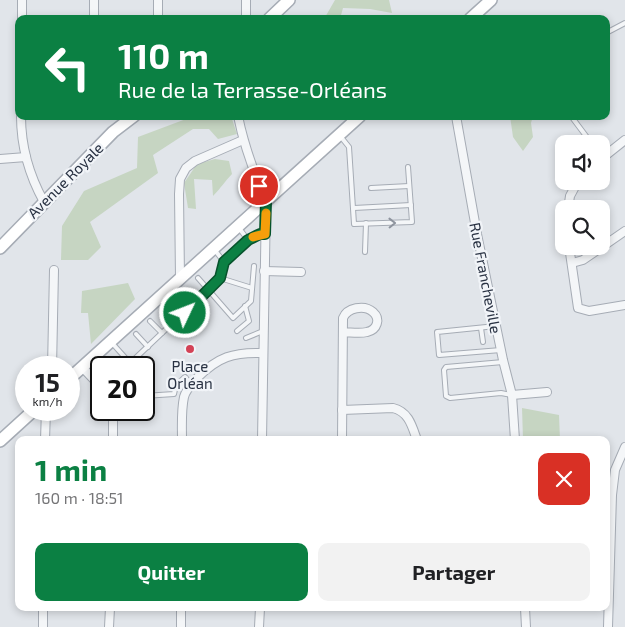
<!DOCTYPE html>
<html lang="fr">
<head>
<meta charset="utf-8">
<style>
  :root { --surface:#fff; --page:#f2f2f2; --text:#202124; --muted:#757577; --accent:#0b8043 }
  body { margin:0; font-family:"Exo 2",sans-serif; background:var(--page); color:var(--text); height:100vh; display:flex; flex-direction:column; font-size:19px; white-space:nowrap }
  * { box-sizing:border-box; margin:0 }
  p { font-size:16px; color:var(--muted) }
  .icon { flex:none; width:28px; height:28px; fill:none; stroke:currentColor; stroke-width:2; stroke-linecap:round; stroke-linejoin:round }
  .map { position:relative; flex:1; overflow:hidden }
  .details { position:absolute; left:15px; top:436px; width:595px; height:175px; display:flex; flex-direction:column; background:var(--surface); border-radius:10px; box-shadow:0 2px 8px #0003 }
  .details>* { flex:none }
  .banner { position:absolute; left:15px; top:15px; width:595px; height:105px; border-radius:10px; box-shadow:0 2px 8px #0003; background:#0b8043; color:#fff; overflow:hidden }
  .buttons { position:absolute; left:555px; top:135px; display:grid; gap:10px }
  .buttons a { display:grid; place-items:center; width:55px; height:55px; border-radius:10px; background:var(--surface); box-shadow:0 2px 8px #0003; font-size:25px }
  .speed { position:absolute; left:15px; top:356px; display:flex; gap:10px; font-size:25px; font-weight:700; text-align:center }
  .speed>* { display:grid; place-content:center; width:65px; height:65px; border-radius:50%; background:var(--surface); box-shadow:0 2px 8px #0003; line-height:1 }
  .speed small { font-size:12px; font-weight:400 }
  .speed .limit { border:2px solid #111; border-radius:8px; background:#fff; color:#111 }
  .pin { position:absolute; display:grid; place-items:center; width:42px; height:42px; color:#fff; margin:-21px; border:2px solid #fff; border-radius:50%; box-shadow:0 1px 5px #0007 }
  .me { position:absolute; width:55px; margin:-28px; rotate:47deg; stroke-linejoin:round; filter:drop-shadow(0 0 4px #0008) }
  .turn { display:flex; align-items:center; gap:18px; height:105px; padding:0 20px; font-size:22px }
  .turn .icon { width:65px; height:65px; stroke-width:2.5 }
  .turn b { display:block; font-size:35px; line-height:42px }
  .round { display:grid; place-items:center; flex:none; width:52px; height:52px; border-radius:10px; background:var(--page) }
  .headline { display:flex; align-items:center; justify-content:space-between; height:85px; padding:0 20px }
  h1 { font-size:30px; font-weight:700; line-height:38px; color:var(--accent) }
  .button { display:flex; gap:10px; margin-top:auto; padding:10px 20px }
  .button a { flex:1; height:58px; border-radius:10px; background:var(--accent); color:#fff; font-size:20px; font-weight:700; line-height:58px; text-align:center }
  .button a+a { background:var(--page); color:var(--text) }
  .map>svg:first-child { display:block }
  .green { fill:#c6d5c2 }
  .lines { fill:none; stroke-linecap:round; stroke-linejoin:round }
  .lane-casing { stroke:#a6acb5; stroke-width:6 }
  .street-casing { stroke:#a6acb5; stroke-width:10 }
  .secondary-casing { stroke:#a6acb5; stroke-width:14 }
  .lane { stroke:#f4f6f8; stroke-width:4 }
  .street { stroke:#f4f6f8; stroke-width:8 }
  .secondary { stroke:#fff; stroke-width:11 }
  .oneway { stroke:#8e949e }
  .route-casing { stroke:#07532c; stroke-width:12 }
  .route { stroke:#0b8043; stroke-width:9 }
  .slow { stroke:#f59e0b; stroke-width:9 }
  .poi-dot { fill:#d44256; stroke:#f1f4f8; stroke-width:2 }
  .labels { text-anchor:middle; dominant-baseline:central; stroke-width:4.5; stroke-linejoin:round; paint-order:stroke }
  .street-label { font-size:15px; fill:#293243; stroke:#f1f4f8 }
  .poi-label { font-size:15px; fill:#293243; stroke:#f1f4f8 }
</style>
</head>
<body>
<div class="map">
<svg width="625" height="627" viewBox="0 0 625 627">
  <rect width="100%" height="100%" fill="#e1e5ea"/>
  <g class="green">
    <polygon points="335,0 389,0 392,13 370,9 343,8 340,19 324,19"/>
    <polygon points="231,116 237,134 218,139 209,129 193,129 153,155 158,173 90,222 101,247 88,260 61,260 62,226 84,191 137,168 138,137 186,119"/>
    <polygon points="510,116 533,116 531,123 533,137 523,151 513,137"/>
    <path d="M215,159L229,161L232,174C225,181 221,188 213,196L212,180L194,179L196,209L188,208L184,183L197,164Z"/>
    <polygon points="128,283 135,299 91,344 88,313 81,313 82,291"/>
    <polygon points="522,408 559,415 560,440 523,440"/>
  </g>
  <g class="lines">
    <g class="lane-casing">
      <g id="lane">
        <polyline points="606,33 625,23"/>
        <polyline points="571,116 592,144"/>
        <polyline points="341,137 349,147 354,224 412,222 408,167"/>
        <polyline points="371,188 409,186"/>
        <polyline points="354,208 411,205"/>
        <polyline points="239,228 248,240"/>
        <polyline points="365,252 366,223"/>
        <path d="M224,262C235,251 248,235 265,234"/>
        <polyline points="198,278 233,318 251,301 254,266"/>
        <polyline points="220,278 252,288"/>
        <polyline points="181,293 192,305"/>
        <polyline points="165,307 177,320"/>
        <polyline points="150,321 162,333"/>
        <polyline points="496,326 437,332 439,355 501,350"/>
        <polyline points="481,328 483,342"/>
        <polyline points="237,331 249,321 245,306"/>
        <polyline points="136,334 148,347"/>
        <polyline points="246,338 263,331"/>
        <polyline points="112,343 130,363"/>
        <polyline points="503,362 446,367 444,370 446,396 450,398 501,393 511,395"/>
        <polyline points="102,364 106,368"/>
        <polyline points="125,368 220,278 224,262 214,249"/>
        <polyline points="144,396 174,394 176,385 185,377 191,384"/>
      </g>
    </g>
    <g class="street-casing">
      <g id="street">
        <polyline points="158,0 158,19"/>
        <polyline points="22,19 22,0"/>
        <polyline points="94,19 94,0"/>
        <polyline points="246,19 246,0"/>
        <path d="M21,116C21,146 29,175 44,202"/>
        <path d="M238,116C244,146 254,173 266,201L262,440"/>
        <polyline points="456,116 477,234 503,360 512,395 515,440"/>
        <polyline points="0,159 26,157"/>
        <polyline points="601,159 625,140"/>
        <polyline points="568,209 570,196 578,181"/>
        <polyline points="569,246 578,308 589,311 625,305"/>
        <polyline points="572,263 583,260 625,231"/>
        <polyline points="264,271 301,272"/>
        <polyline points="180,278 179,194 180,179 186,168 195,161 243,140"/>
        <polyline points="82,367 101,387"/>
        <polyline points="52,368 54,270"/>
        <polyline points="512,395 547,392"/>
        <path d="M342,410L393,408C409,412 412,426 417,440"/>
        <polyline points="45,440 46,410"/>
        <polyline points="113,440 113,410"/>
        <path d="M182,440C182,426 181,411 184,397C186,389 192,384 197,378C218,357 233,352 263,353"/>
        <path d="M342,440L343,318C347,308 364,304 373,312C381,319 377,330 367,332C359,334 350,332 343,332"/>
        <polyline points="181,608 181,627"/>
        <polyline points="525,608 526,627"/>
        <polyline points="43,627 43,608"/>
        <polyline points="109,627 110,608"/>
        <polyline points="259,627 260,608"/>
        <polyline points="608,627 612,495 615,470 625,447"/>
      </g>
    </g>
    <g class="secondary-casing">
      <g id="secondary">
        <polyline points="269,19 289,0"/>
        <polyline points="470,19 491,0"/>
        <polyline points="0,248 113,132 134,116"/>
        <polyline points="69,379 360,116"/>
        <polyline points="0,441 34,410"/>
      </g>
    </g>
    <use href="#lane" class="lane"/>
    <use href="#street" class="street"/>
    <use href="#secondary" class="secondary"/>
  </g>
  <defs><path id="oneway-chevron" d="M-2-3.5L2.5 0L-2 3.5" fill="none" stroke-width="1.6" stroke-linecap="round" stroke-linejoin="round" transform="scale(1.25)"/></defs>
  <use class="oneway" href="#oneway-chevron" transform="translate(392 223) rotate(-1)"/>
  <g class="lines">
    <g class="route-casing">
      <polyline id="route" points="185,313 220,278 224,262 248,240 260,234 265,234 266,201 259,186"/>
    </g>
    <use href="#route" class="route"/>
    <polyline class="slow" points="253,237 265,234 266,213"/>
  </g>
  <circle class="poi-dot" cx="190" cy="349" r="5"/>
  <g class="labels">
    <g class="street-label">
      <text transform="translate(65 180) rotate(-45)">Avenue Royale</text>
      <text transform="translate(486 278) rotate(79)">Rue Francheville</text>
    </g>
    <g class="poi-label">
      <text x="190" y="366">Place<tspan x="190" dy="17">Orléan</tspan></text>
    </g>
  </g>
</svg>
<div class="buttons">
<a><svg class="icon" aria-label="sound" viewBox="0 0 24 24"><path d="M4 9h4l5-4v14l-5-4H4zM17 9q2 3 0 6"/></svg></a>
<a><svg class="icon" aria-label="search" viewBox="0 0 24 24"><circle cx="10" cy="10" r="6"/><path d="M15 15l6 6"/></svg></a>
</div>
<div class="speed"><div>15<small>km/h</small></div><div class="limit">20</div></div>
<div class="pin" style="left:259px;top:186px;background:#d93025"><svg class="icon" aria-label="arrive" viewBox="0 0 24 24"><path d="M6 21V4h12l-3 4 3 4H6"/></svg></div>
<svg class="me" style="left:185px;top:313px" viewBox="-20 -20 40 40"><circle r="17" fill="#0b8043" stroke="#fff" stroke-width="3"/><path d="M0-11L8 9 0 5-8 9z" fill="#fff"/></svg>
<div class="banner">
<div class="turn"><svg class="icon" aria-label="left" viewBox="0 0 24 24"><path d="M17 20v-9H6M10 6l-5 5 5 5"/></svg><div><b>110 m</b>Rue de la Terrasse-Orléans</div></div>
</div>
<section class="details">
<div class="headline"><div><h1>1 min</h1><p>160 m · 18:51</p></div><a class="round" style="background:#d93025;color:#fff"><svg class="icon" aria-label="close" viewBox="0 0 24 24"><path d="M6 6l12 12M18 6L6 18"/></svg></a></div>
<div class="button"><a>Quitter</a><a>Partager</a></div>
</section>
</div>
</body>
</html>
